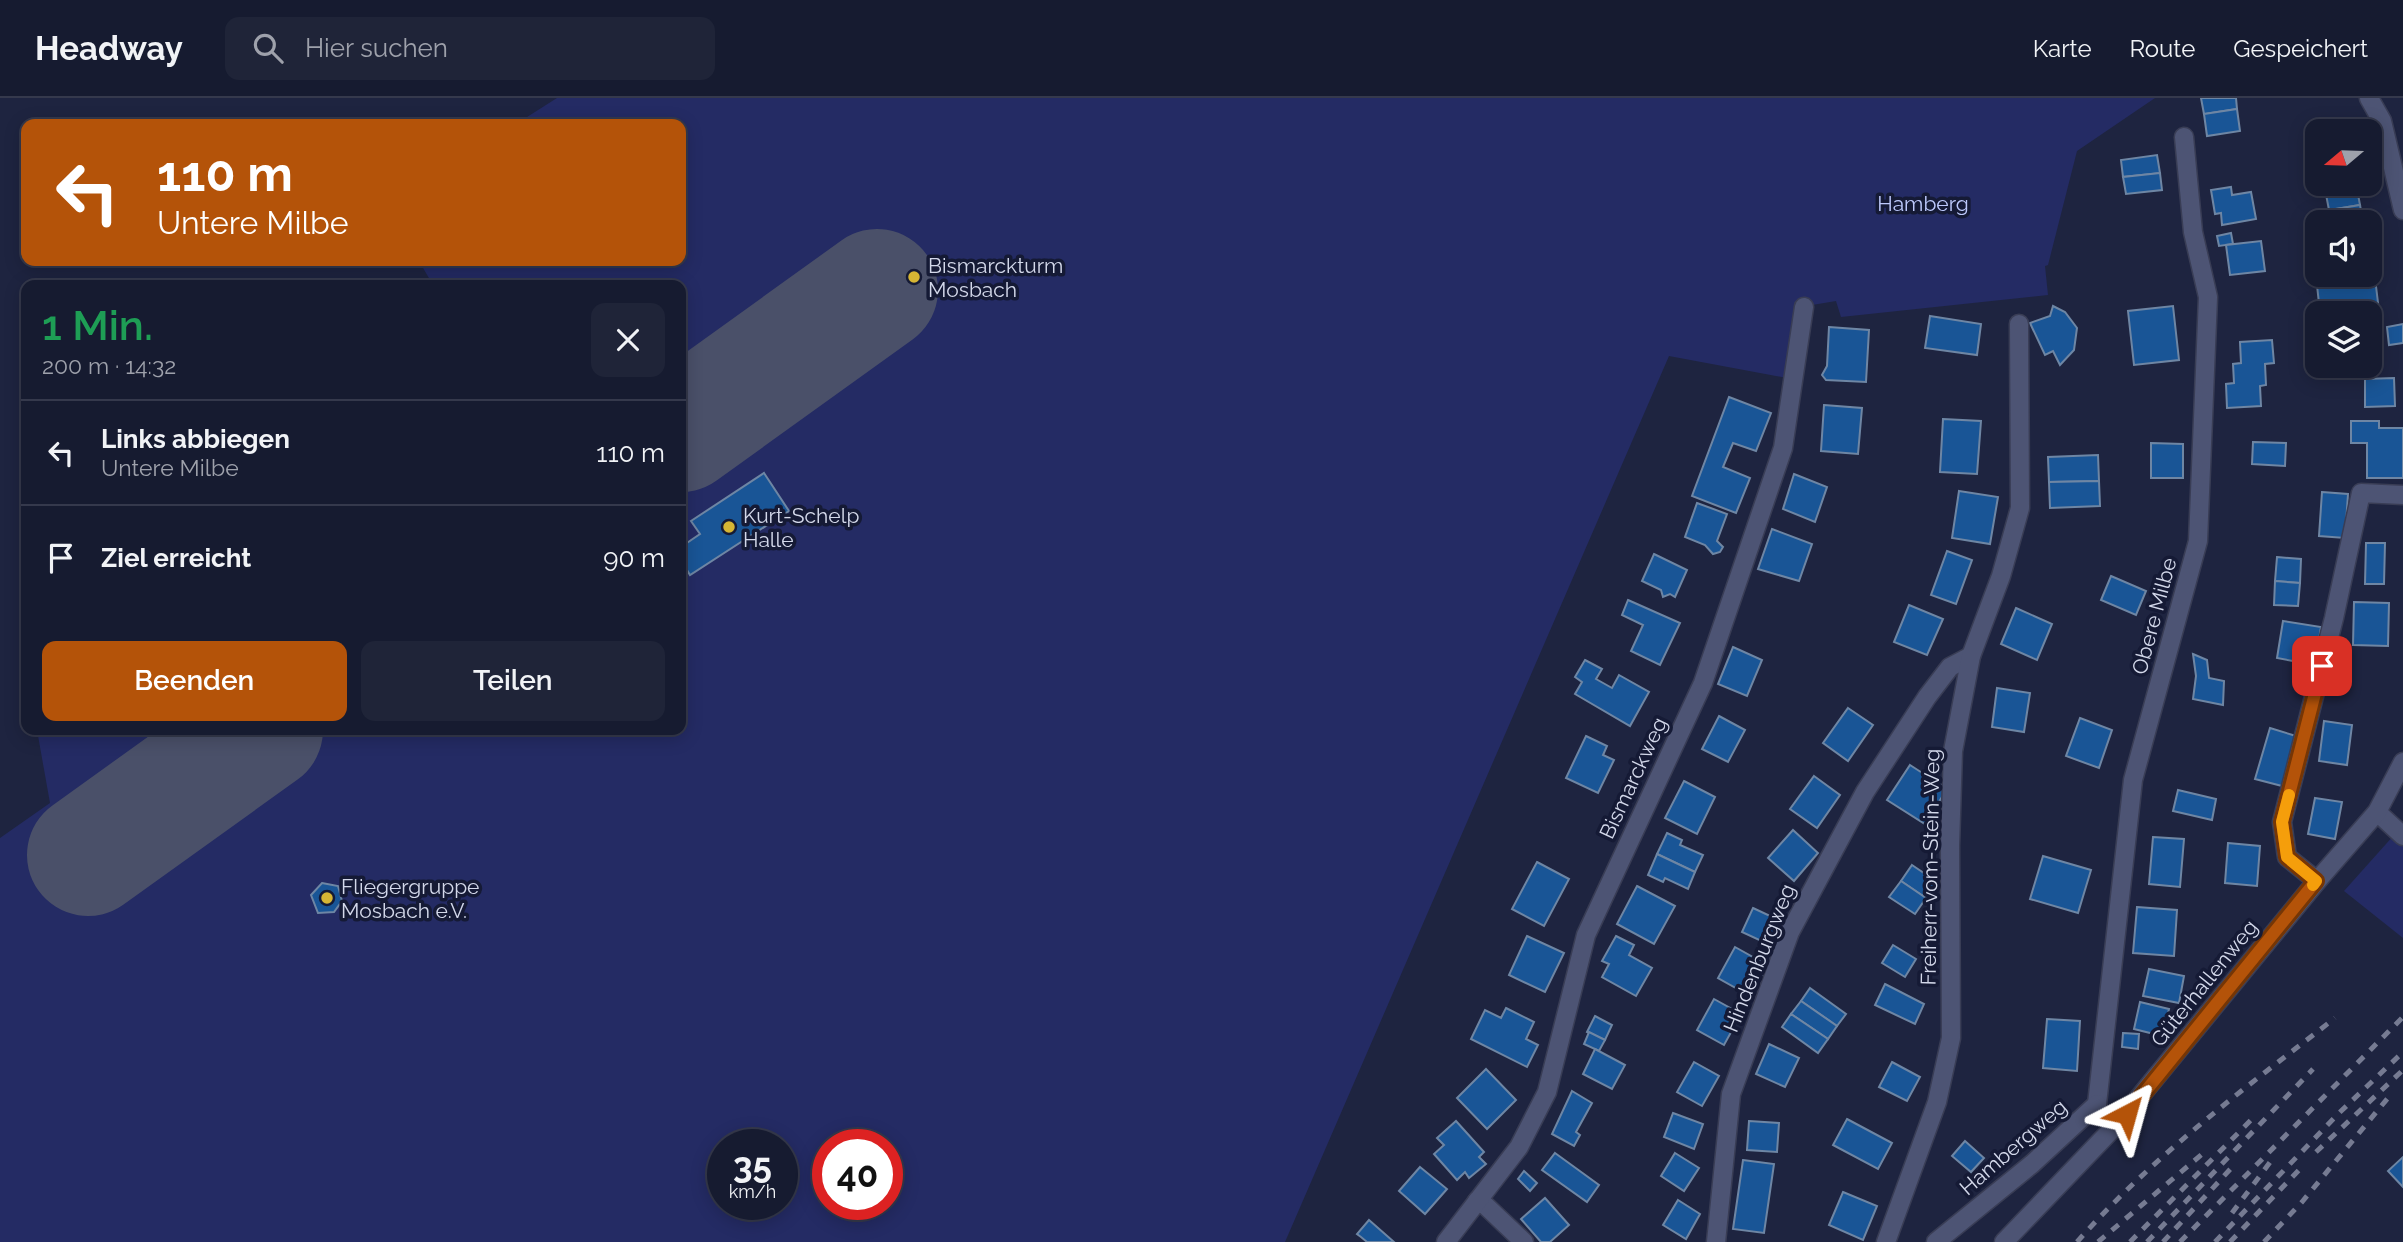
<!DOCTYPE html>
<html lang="de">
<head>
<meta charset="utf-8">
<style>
  :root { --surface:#161b30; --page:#1f2438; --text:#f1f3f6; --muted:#9ea1ab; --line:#35394c; --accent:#b45309 }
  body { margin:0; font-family:Raleway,sans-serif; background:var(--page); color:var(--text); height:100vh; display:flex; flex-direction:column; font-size:26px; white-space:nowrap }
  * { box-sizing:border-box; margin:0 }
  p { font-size:23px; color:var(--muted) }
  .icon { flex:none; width:38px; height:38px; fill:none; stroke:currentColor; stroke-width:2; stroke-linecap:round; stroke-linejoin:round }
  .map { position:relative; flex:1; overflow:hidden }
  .sheet { position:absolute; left:21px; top:182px; width:665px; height:455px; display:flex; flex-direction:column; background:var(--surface); border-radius:14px; box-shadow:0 4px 18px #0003,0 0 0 2px var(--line) }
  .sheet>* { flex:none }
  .hud { position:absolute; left:21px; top:21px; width:665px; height:147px; border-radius:14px; box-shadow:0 4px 18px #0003,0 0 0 2px var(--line); background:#b45309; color:#fff; overflow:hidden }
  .needle { width:46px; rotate:251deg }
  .controls { position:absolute; left:2305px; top:21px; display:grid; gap:14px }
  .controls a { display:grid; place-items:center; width:77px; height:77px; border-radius:14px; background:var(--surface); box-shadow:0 4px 18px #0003,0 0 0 2px var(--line); font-size:35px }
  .speed { position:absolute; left:707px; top:1031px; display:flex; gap:14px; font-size:35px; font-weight:700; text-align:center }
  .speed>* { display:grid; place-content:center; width:91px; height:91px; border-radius:50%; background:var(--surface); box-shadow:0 4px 18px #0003,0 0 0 2px var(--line); line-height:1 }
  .speed small { font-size:18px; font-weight:400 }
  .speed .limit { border:10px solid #d22; background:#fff; color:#111 }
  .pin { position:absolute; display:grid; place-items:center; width:60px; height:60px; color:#fff; margin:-30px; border-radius:14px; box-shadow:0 4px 10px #0006 }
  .me { position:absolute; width:77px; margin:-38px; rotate:39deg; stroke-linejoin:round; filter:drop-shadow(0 0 5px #0008) }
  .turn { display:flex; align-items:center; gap:24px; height:147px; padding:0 21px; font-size:32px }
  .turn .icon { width:91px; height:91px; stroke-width:2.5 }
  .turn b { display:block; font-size:49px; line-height:60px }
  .round { display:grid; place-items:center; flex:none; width:74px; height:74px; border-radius:14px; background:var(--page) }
  .head { display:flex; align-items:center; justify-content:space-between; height:119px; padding:0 21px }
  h1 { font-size:42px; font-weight:600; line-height:52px; color:#1e9e55 }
  .cta { display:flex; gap:14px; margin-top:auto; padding:14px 21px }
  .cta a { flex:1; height:80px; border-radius:14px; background:var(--accent); color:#fff; font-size:28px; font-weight:600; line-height:80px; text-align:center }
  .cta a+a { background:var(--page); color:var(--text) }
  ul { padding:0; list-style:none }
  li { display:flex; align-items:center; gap:21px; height:105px; padding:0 21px; border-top:2px solid var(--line) }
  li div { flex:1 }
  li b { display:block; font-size:26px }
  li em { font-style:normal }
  header { display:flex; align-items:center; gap:42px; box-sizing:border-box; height:98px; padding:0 35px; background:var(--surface); border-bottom:2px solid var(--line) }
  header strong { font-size:33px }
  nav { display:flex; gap:38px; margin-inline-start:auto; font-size:24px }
  .search { width:490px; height:63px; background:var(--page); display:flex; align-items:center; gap:18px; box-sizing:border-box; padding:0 24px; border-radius:14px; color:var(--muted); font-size:26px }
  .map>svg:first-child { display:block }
  .green { fill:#242b64; fill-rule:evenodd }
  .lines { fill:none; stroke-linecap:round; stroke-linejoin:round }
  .runway { stroke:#4a5069; stroke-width:122 }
  .building { fill:#195596; stroke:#6e86a4; stroke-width:2 }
  .minor-casing { stroke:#393d55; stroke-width:21 }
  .minor { stroke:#4d5474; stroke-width:18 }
  .rail { stroke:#767b92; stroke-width:5; stroke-dasharray:9 9; stroke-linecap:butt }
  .route-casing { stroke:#753606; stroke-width:18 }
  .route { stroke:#b45309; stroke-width:12 }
  .slow { stroke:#f59e0b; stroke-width:12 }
  .poi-dot { fill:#d6b534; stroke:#151a35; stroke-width:2.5 }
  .labels { text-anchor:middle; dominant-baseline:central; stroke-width:7; stroke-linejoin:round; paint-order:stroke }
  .park-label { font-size:21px; fill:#bdc9fc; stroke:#151a35 }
  .poi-label { font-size:21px; fill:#d3d8ea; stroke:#151a35; text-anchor:start }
  .street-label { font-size:21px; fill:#d3d8ea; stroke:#151a35 }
</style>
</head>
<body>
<header>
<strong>Headway</strong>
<div class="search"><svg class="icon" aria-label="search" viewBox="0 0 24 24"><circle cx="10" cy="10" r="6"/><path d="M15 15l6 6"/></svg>Hier suchen</div>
<nav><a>Karte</a><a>Route</a><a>Gespeichert</a></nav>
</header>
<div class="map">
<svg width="2403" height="1144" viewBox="0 0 2403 1144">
  <rect width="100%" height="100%" fill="#1e2440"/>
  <g class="green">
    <path d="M557,0H2155L2077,53L2048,167L2045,168L2048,197L1841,219L1836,203L1812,207L1803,283L1669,258L1285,1144H0V740L50,705L37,632H681V187H433L419,163H681V26H516ZM723,1046H782V1106H723ZM828,1046H887V1106H828Z"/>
    <polygon points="2403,727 2403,840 2344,793"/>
  </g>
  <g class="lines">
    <g class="runway">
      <polyline points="681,333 877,192"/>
      <polyline points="88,757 262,632"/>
    </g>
  </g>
  <g class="building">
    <polygon points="2201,0 2236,0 2237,11 2204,16"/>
    <polygon points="2237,11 2240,33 2207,38 2204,16"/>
    <polygon points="2157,57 2160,75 2123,79 2121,62"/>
    <polygon points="2160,75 2162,92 2126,96 2123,79"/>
    <polygon points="2324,86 2368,86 2369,90 2357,91 2360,107 2329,112"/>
    <polygon points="2231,89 2232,97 2251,94 2256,121 2222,127 2221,115 2215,116 2211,92"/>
    <polygon points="2360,107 2363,124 2338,124 2336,111"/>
    <polygon points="2231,135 2233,146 2219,148 2217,138"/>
    <polygon points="2261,143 2265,173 2230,177 2226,147"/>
    <polygon points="2375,180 2379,213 2320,215 2317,187"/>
    <polygon points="2053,208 2065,214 2077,230 2074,252 2060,267 2053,253 2045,257 2030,225 2050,218"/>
    <polygon points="2173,208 2179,262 2134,267 2128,213"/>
    <polygon points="1930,218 1981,226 1977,257 1925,250"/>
    <polygon points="2403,226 2403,245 2389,247 2387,229"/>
    <polygon points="1829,229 1869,232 1866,284 1826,282 1822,277 1827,268"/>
    <polygon points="2272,242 2274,265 2265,266 2266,287 2260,288 2261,308 2227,310 2226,286 2234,285 2233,266 2241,265 2240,244"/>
    <polygon points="2394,280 2395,308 2365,309 2365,281"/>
    <polygon points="1729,299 1771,315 1756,353 1733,345 1723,369 1750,380 1736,415 1692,398"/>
    <polygon points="1824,307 1862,310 1858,356 1821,353"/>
    <polygon points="1943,321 1981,323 1977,376 1940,374"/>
    <polygon points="2351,323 2379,323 2379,330 2403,330 2403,380 2367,380 2367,345 2351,345"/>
    <polygon points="2253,344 2286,345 2285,368 2252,366"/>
    <polygon points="2151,345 2183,346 2183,380 2151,380"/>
    <polygon points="2098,357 2099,383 2049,384 2048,359"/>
    <polygon points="764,375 789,413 690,477 681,462 681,449 700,436 691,423"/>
    <polygon points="1794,376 1827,389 1815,424 1783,411"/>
    <polygon points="2099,383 2100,408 2050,410 2049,384"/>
    <polygon points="1959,393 1998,399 1990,446 1952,440"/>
    <polygon points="2322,394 2348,396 2345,440 2319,438"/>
    <polygon points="1697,405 1727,416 1717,443 1723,449 1720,454 1713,456 1705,447 1685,439"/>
    <polygon points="1772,431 1812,446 1799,483 1758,471"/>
    <polygon points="2366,445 2385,445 2384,486 2365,486"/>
    <polygon points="1947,453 1972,462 1956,506 1931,497"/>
    <polygon points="1654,456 1687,472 1675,499 1670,496 1663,499 1661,492 1642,483"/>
    <polygon points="2277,459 2301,461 2300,485 2275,483"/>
    <polygon points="2111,478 2146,493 2136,517 2101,502"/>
    <polygon points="2275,483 2300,485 2298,508 2274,507"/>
    <polygon points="1628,502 1680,525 1660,567 1631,553 1643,527 1622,517"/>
    <polygon points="2354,504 2389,505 2388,548 2353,547"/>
    <polygon points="1909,507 1943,521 1927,557 1894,544"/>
    <polygon points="2016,510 2052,526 2037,562 2001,546"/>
    <polygon points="2283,523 2321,529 2315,567 2277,560"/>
    <polygon points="1733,549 1762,562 1747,598 1718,586"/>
    <polygon points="2193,556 2207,562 2209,580 2224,583 2223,607 2193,601 2196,578"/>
    <polygon points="1585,562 1602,571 1596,581 1612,590 1619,577 1649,594 1630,628 1575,596 1582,584 1575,579"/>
    <polygon points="1997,590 2030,595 2024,634 1992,629"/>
    <polygon points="1848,610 1873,627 1848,663 1823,645"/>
    <polygon points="1719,618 1745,632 1728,664 1702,651"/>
    <polygon points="2080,620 2112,632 2099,670 2066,658"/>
    <polygon points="2324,623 2352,627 2347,667 2319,663"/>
    <polygon points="2270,630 2296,638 2282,688 2255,681"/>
    <polygon points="1586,638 1607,648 1603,657 1614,662 1598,695 1566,680"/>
    <polygon points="1910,667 1947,691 1925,726 1887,702"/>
    <polygon points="1814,678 1840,697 1817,730 1790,711"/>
    <polygon points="1684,683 1715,699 1697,736 1665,720"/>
    <polygon points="2178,692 2216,701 2212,722 2173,713"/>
    <polygon points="2315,700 2342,704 2335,741 2308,736"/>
    <polygon points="1793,732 1818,755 1794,783 1768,760"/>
    <polygon points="1667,735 1682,742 1680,747 1703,757 1695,774 1657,756"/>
    <polygon points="2153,739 2184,741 2180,789 2149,786"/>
    <polygon points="2228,745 2260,748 2257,788 2225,785"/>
    <polygon points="1657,756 1695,774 1688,791 1665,780 1663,784 1648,777"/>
    <polygon points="2043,758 2091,772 2078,815 2030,801"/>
    <polygon points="1537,764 1569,781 1544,828 1512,811"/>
    <polygon points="1912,767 1937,784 1926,800 1901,783"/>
    <polygon points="1901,783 1926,800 1915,816 1889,799"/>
    <polygon points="322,785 338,788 342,803 334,814 318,815 311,797"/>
    <polygon points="1637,788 1675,808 1654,846 1617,826"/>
    <polygon points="2137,809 2177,812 2174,858 2133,855"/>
    <polygon points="1753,810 1781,823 1770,847 1742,834"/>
    <polygon points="1527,838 1564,855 1545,894 1509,877"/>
    <polygon points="1616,838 1634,847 1629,857 1652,870 1636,898 1602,879 1609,866 1602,863"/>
    <polygon points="1893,847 1916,861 1905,879 1882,865"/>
    <polygon points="1735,849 1767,867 1750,898 1718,880"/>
    <polygon points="2149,871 2184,878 2179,905 2143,898"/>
    <polygon points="1885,886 1924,906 1915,926 1875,907"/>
    <polygon points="1810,890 1846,916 1837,928 1801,903"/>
    <polygon points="1714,901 1741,916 1724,947 1697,932"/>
    <polygon points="1801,903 1837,928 1828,941 1791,916"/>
    <polygon points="2140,904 2169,911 2162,938 2134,931"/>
    <polygon points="1506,910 1534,924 1526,941 1538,947 1527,969 1471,941 1485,912 1501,920"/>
    <polygon points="1791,916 1828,941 1818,955 1782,929"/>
    <polygon points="1595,918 1612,927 1605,942 1587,934"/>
    <polygon points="2047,921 2080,923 2077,973 2043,970"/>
    <polygon points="1589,934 1605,942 1599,953 1584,946"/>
    <polygon points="2123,935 2139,936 2138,951 2122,949"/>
    <polygon points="1769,946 1799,960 1785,989 1756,976"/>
    <polygon points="1595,951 1625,967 1612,991 1583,976"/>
    <polygon points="1694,964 1719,978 1702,1008 1677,994"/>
    <polygon points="1892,964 1920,979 1907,1003 1879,989"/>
    <polygon points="1486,971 1516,1002 1487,1031 1457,1000"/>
    <polygon points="1572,993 1592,1005 1576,1034 1580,1037 1574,1048 1552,1036"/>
    <polygon points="1673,1015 1703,1026 1694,1051 1664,1039"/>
    <polygon points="1847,1021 1892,1045 1878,1071 1833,1047"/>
    <polygon points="1456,1023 1484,1054 1479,1059 1486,1066 1469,1080 1465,1074 1457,1082 1434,1056 1444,1047 1437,1040"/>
    <polygon points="1749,1023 1779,1025 1777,1054 1747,1052"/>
    <polygon points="1965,1043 1984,1060 1971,1074 1952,1058"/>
    <polygon points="1555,1055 1599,1087 1587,1104 1542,1072"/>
    <polygon points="1675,1055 1699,1070 1684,1093 1661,1078"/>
    <polygon points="2403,1059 2403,1089 2388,1073"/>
    <polygon points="1743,1062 1774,1066 1764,1135 1733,1131"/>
    <polygon points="1420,1069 1447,1091 1425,1116 1399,1093"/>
    <polygon points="1524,1073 1537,1085 1530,1093 1518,1081"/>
    <polygon points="1843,1094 1877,1108 1863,1142 1829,1127"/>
    <polygon points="1545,1100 1569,1127 1550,1144 1541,1144 1521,1121"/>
    <polygon points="1678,1102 1700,1116 1686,1141 1663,1127"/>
    <polygon points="1369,1122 1394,1144 1367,1144 1361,1139 1357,1136"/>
  </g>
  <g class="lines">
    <g class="minor-casing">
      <g id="minor">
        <polyline points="2369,0 2382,23 2403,112"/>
        <polyline points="2377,714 2403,738"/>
        <polyline points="2317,783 2287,759 2282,724 2334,520 2361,395 2403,397"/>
        <polyline points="2097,1006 2133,682 2198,443 2208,199 2193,134 2184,39"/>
        <polyline points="1477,1103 1486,1108 1524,1144"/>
        <polyline points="1446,1144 1519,1049 1547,994 1586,837 1703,585 1783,350 1804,209"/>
        <polyline points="1716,1144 1731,996 1790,834 1865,694 1927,599 1950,569 1971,558"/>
        <polyline points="1886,1144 1937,1004 1951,940 1950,748 1953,653 1971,558 2001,478 2020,410 2019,226"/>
        <polyline points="1936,1144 2032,1066 2097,1006"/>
        <polyline points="2004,1144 2119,1024 2317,783 2377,714 2403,664"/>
      </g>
    </g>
    <use href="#minor" class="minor"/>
    <g class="rail">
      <polyline points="2316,1054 2403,972"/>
      <polyline points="2232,1115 2274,1059"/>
      <path d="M2077,1144C2153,1058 2245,990 2335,920"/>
      <polyline points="2098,1144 2207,1052"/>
      <polyline points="2130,1144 2256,1017"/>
      <polyline points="2147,1144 2313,971"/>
      <polyline points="2163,1144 2235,1066"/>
      <polyline points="2180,1144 2403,919"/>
      <polyline points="2215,1144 2338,1016 2403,954"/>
      <polyline points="2230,1144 2300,1071"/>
      <polyline points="2264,1144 2302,1104 2392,995"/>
    </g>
  </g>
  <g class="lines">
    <g class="route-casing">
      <polyline id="route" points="2127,1016 2316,783 2287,759 2282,724 2322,568"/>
    </g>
    <use href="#route" class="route"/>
    <polyline class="slow" points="2289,697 2282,724 2287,759 2316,783 2313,787"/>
  </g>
  <g class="poi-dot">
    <circle cx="914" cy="179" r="7"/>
    <circle cx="729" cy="429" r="7"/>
    <circle cx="327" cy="800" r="7"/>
  </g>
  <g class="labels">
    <g class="park-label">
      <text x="1923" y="105">Hamberg</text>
    </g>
    <g class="poi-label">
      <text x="928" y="167">Bismarckturm<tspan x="928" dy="24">Mosbach</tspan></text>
      <text x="743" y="417">Kurt-Schelp<tspan x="743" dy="24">Halle</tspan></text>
      <text x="341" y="788">Fliegergruppe<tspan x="341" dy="24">Mosbach e.V.</tspan></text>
    </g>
    <g class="street-label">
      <text transform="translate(2154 518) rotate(-75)">Obere Milbe</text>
      <text transform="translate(1633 680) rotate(-65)">Bismarckweg</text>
      <text transform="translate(1930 769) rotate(-89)">Freiherr-vom-Stein-Weg</text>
      <text transform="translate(1759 860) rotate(-68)">Hindenburgweg</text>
      <text transform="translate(2204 885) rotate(-51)">Güterhallenweg</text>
      <text transform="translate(2013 1049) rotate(-41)">Hambergweg</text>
    </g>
  </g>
</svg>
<div class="controls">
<a><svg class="needle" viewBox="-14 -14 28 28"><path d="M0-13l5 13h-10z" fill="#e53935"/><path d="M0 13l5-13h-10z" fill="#9ea1ab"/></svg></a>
<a><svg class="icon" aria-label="sound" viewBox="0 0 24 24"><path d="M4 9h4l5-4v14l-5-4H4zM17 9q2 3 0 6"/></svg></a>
<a><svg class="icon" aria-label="layers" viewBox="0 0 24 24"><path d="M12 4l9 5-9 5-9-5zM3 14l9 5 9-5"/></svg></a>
</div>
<div class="speed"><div>35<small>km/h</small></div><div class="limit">40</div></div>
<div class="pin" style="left:2322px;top:568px;background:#d93025"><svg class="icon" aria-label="arrive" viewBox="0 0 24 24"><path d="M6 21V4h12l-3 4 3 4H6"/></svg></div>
<svg class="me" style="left:2127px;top:1016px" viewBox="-20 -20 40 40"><path d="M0-17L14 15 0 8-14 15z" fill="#b45309" stroke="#fff" stroke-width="4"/></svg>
<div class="hud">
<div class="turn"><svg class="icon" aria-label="left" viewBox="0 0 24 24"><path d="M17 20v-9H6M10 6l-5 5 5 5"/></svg><div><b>110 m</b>Untere Milbe</div></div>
</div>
<section class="sheet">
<div class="head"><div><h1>1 Min.</h1><p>200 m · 14:32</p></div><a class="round"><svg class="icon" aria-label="close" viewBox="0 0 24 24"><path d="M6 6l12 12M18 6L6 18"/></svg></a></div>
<ul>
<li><svg class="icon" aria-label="left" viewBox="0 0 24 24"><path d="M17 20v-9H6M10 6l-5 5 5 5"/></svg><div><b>Links abbiegen</b><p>Untere Milbe</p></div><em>110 m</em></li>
<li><svg class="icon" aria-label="arrive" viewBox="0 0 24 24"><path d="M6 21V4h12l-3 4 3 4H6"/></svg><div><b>Ziel erreicht</b></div><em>90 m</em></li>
</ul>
<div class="cta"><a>Beenden</a><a>Teilen</a></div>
</section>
</div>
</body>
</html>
